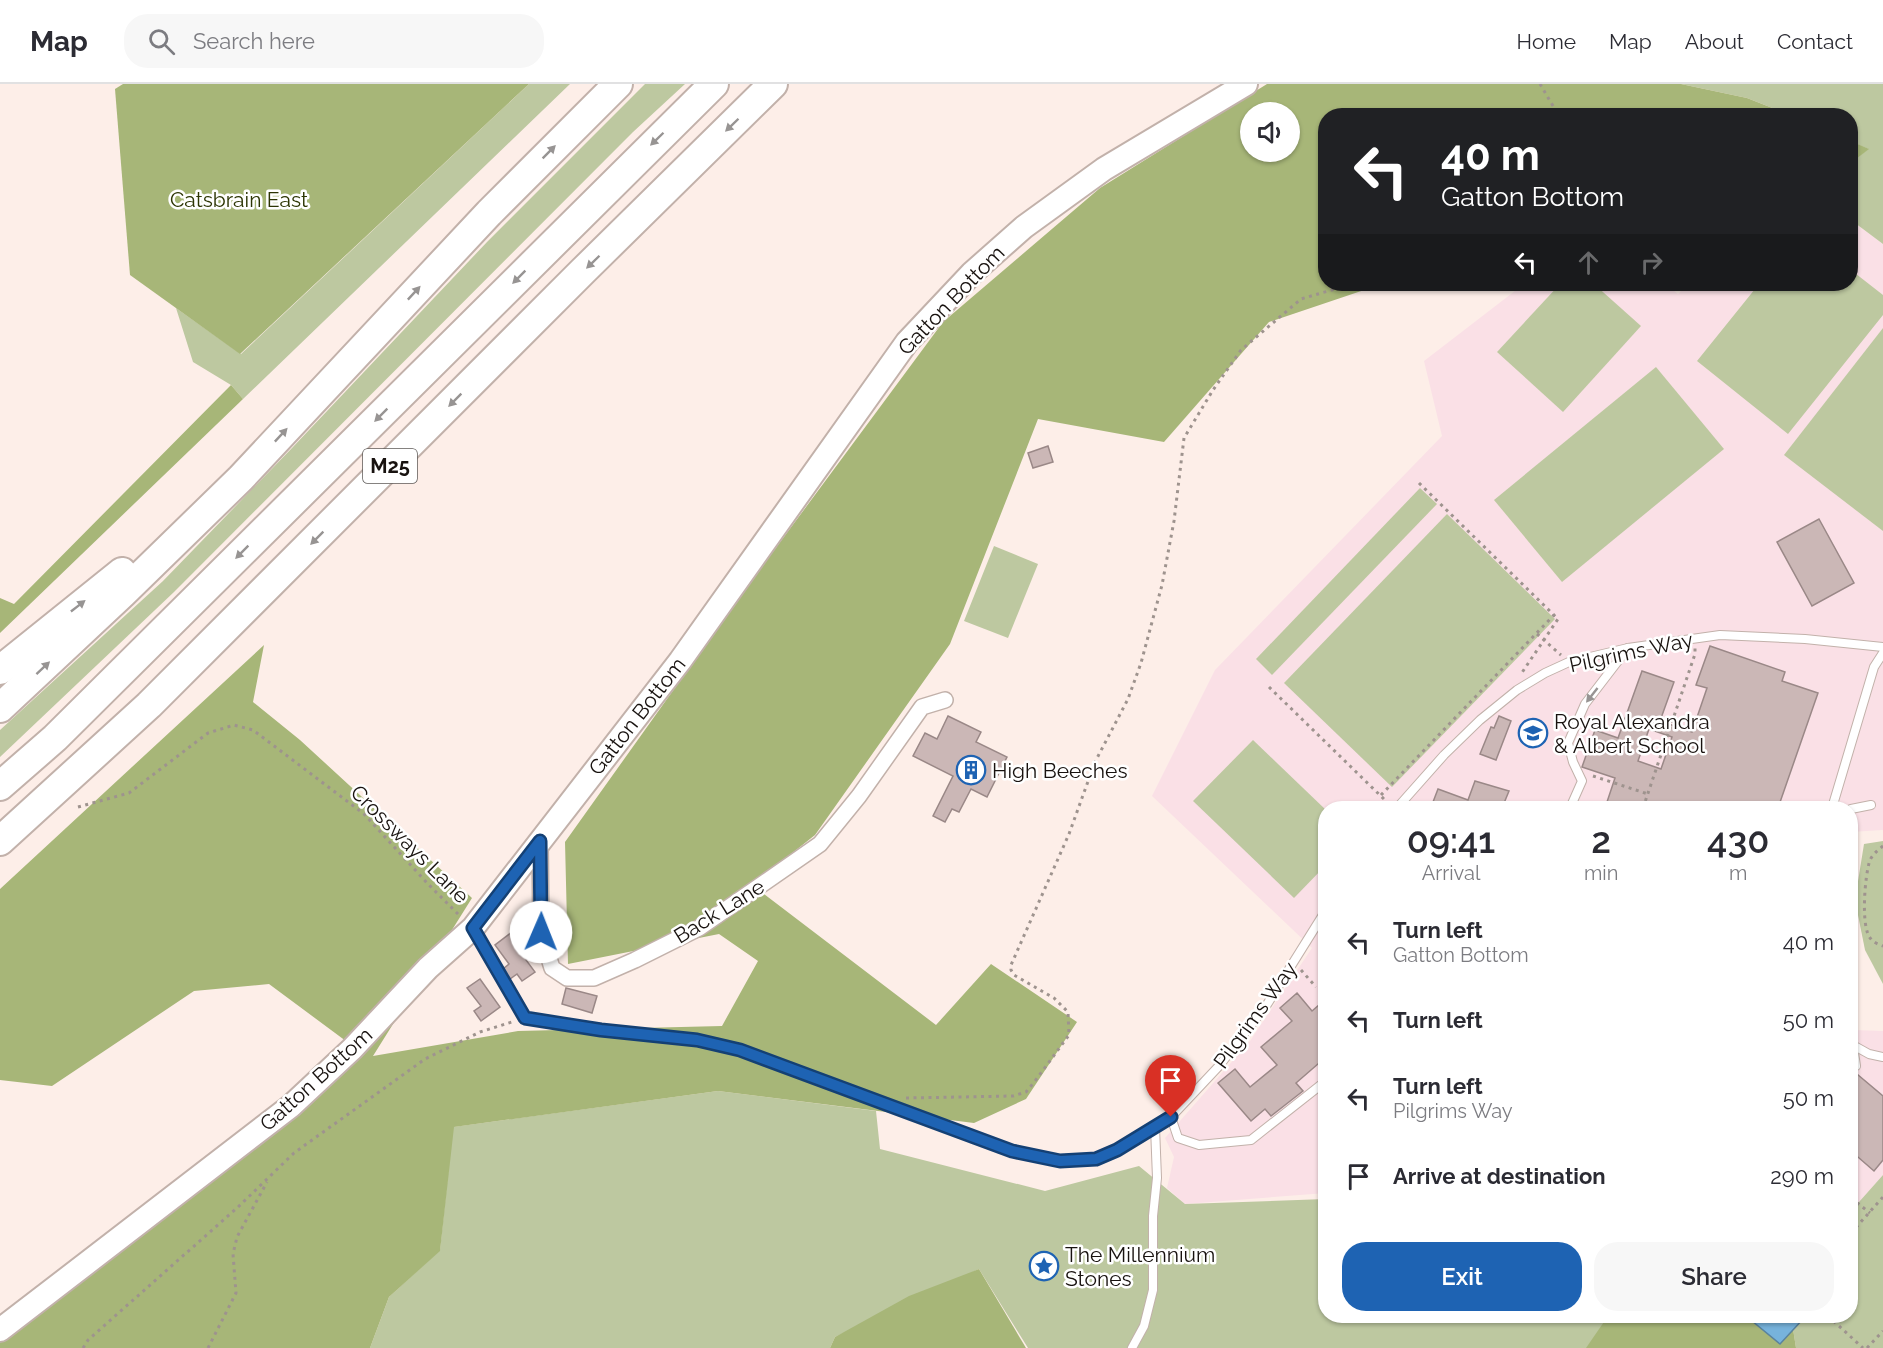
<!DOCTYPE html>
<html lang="en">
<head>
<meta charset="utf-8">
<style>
  :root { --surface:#fff; --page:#f7f7f7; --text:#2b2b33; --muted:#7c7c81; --line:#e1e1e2; --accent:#1e63b3 }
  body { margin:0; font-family:Raleway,sans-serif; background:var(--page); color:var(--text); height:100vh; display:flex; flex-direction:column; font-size:22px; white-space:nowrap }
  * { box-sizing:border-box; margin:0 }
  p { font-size:20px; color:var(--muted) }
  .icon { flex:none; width:33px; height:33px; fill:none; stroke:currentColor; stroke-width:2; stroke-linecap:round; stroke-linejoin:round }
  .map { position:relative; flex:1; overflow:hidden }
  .side { position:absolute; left:1318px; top:717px; width:540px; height:522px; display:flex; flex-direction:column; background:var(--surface); border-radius:24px; box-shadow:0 2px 4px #0004 }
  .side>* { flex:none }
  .top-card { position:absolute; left:1318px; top:24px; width:540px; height:183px; border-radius:24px; box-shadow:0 2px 4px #0004; background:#202124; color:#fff; overflow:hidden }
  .tools { position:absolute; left:1240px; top:18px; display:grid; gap:12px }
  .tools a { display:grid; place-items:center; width:60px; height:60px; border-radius:50%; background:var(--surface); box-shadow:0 2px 4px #0004; font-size:30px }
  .pin { position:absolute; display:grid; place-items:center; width:51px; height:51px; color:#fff; margin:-62px -26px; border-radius:50% 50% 50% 0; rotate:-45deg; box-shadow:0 0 6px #0007 }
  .pin .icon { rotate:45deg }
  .me { position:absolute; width:66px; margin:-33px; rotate:1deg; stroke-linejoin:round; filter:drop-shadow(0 0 4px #0008) }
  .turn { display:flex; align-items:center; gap:21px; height:126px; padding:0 24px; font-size:27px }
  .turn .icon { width:78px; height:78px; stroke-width:2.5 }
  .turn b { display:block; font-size:42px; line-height:51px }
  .lanes { display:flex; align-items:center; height:57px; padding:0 24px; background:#0003; justify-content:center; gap:30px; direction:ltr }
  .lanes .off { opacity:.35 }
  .eta { display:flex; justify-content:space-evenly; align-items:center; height:102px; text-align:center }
  .eta b { font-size:36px; font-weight:600; line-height:42px }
  .cta { display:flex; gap:12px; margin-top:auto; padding:12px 24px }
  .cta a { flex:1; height:69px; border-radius:24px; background:var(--accent); color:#fff; font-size:24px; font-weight:600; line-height:69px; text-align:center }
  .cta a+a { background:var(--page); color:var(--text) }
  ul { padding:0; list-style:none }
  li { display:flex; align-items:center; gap:18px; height:78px; padding:0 24px }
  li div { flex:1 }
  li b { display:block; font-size:22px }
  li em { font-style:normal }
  header { display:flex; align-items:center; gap:36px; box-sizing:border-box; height:84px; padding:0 30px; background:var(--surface); border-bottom:2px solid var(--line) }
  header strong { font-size:28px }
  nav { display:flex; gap:33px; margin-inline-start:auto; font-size:21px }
  .search { width:420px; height:54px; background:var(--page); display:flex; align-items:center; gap:15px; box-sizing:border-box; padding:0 21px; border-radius:24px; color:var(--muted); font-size:22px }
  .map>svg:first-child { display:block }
  .education { fill:#fae0e6 }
  .green { fill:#bdc8a0 }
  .forest { fill:#a7b678; fill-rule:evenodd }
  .water { fill:#77b3dc; stroke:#5a839e; stroke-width:1.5 }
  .building { fill:#cbb7b6; stroke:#9a8887; stroke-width:1.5; fill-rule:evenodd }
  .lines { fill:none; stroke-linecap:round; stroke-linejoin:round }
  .lane-casing { stroke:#c2b1aa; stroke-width:10 }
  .street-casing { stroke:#c2b1aa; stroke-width:18 }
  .secondary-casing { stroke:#c2b1aa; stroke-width:26 }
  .highway-casing { stroke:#c2b1aa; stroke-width:32 }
  .path { stroke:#9e938e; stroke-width:3; stroke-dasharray:3 4.5; stroke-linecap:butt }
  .lane { stroke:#fff; stroke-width:8 }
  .street { stroke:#fff; stroke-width:15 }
  .secondary { stroke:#fff; stroke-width:22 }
  .highway { stroke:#fff; stroke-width:28 }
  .oneway { fill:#979493 }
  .route-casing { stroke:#144074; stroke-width:15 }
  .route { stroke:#1e63b3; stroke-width:10 }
  .labels { text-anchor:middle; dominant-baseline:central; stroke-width:5; stroke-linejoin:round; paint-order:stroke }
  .shield { fill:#fff; stroke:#5d5957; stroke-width:1.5 }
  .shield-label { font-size:20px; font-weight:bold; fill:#18120f }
  .park-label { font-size:21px; fill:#2c3504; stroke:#fff }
  .street-label { font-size:21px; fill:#18120f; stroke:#fff }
  .poi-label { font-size:21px; fill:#18120f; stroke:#fff; text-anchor:start }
</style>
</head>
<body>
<header>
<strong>Map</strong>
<div class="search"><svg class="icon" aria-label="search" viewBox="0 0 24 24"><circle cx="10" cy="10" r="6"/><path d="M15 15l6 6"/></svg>Search here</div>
<nav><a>Home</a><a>Map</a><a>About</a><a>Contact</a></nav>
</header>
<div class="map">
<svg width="1883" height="1264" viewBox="0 0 1883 1264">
  <rect width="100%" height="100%" fill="#fdeee8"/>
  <g class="education">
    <polygon points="1851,136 1883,160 1883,746 1851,748 1851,724 1326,724 1326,1109 1185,1120 1167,1104 1174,1073 1165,1054 1250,957 1312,864 1152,712 1215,586 1442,352 1424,277 1524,200 1665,200 1678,210 1688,200 1851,200"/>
    <polygon points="1851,944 1853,946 1883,947 1883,1091 1851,1127"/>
  </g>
  <g class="green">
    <polygon points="529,0 570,0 243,315 231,301 193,278 176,224 241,270"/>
    <polygon points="645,0 685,0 633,48 174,508 0,673 0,646 163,497 292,364 487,158"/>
    <polygon points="1681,0 1883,0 1883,160 1851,136 1851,79 1868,65 1851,57 1851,32 1790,31 1747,14"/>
    <polygon points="1851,186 1883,211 1883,231 1788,350 1697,277 1759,200 1851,200"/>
    <polygon points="1560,200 1594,200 1641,242 1563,328 1497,268"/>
    <polygon points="1883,244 1883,447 1784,371"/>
    <polygon points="1656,283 1724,365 1562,498 1494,416"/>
    <polygon points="1420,404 1437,420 1272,591 1256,575"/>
    <polygon points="1447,430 1555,535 1392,703 1284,599"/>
    <polygon points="994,462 1038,480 1008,554 964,537"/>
    <polygon points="1253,656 1326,726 1326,781 1294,814 1193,717"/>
    <polygon points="1883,757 1883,900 1865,866 1855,816 1864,760"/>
    <polygon points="718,1007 876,1027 880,1065 1045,1107 1139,1082 1185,1120 1326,1115 1326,1232 1729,1232 1761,1264 1028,1264 979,1185 835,1253 830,1264 370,1264 389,1213 440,1166 453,1043"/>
    <polygon points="1883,1091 1883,1264 1796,1264 1791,1232 1851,1232 1851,1127"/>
  </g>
  <g class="forest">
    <polygon points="123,0 529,0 240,270 130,191 115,5"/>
    <path d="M1267,0H1681L1747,14L1790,31L1326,32V200H1382L1269,238L1164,358L1038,335L950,560L815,751L752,801L936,941L991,880L1077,938L1026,1015L974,1039L718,1007L454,1043L440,1167L389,1213L370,1264H0V1258L358,966L269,900L194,907L52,1002L0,996V805L264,561L253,618L300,656L472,814L373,972L518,947L722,942L758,877L719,850L568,880L565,758L749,500L943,238L1100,104ZM1251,28H1290V68H1251Z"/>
    <polygon points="1851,57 1869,65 1851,79"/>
    <polygon points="231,301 243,315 0,549 0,514 14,520"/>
    <polygon points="979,1185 1026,1264 830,1264 835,1253 909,1212"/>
    <polygon points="1608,1232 1791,1232 1796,1264 1586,1264"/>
  </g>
  <polygon class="water" points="1746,1232 1799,1232 1803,1235 1780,1260"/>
  <g class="building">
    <polygon points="1048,362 1053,378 1033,384 1028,369"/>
    <polygon points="1819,435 1854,499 1812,522 1777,458"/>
    <path d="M1710,562L1785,588L1782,597L1818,609L1778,724H1605L1615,694L1582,683L1595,646L1618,654L1642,587L1674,598L1660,637L1692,648L1707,604L1696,601ZM1649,645L1672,653L1661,685L1638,677Z"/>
    <polygon points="948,632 981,648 976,658 1007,673 987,713 971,705 959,728 952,725 945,738 933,732 953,692 913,672 925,649 937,655"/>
    <polygon points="1499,632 1511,637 1496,676 1480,670 1491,643 1494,644"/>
    <polygon points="1475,697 1509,707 1502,724 1450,724 1433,718 1438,705 1468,716"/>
    <polygon points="521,841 534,860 537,868 526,876 535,888 522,897 517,890 510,895 508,893 503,885 509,880 495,861"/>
    <polygon points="480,895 500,923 481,937 474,927 481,922 467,904"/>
    <polygon points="566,904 597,912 592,929 562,920"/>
    <polygon points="1297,909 1312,927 1326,915 1326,973 1296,999 1303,1007 1271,1032 1265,1025 1251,1037 1218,999 1235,985 1250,1003 1277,981 1261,963 1292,937 1280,924"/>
    <polygon points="1851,985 1883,1012 1883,1076 1874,1087 1851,1067"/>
  </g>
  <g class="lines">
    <g class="lane-casing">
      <g id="lane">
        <polyline points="1397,724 1444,671 1480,636 1517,606 1545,589 1569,578 1628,564 1720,551 1805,555 1883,563"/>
        <polyline points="1570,724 1582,697 1573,678 1568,659 1585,620 1628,564"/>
        <polyline points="1832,724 1874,583 1883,569"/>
        <polyline points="1851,725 1871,721"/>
        <polyline points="474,847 525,934 601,946 697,956 740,966 1012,1067 1060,1077 1096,1075 1117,1066 1171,1033 1219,982 1266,922 1326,826"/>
        <polyline points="1851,960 1869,970 1883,973"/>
        <polyline points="1853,962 1856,982"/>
        <polyline points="1171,1033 1178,1054 1199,1061 1251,1056 1322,1000 1326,999"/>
        <polyline points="1132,1264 1144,1242 1153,1206 1153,1132 1157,1094 1155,1043"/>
      </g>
    </g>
    <g class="street-casing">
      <polyline id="street" points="540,757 541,848 552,884 567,894 594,894 635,876 699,844 820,760 859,712 922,623 945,616"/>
    </g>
    <g class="secondary-casing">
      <polyline id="secondary" points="0,1246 291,1022 352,965 428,884 473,844 680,577 907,258 972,189 1024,143 1104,85 1246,0"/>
    </g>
    <g class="highway-casing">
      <g id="highway">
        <polyline points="0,586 122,488"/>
        <polyline points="0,624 123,509 241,394 489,129 618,0"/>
        <polyline points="0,702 55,654 714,0"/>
        <polyline points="0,757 149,621 583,187 773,0"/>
      </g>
    </g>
    <g class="path">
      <polyline points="1540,0 1559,32"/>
      <polyline points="1419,399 1558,535 1521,590"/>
      <polyline points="1537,550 1561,571"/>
      <polyline points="1269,603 1388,719"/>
      <polyline points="1593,692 1648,710"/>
      <polyline points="1381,711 1554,531"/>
      <polyline points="78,723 129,709 208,649 234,641 253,646 364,730 428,800 460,832"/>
      <polyline points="1643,724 1695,570 1695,564"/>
      <path d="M1883,762C1878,766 1873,770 1870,776C1865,790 1860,844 1871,855C1873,858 1879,861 1883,862"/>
      <polyline points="1301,886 1316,903"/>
      <polyline points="906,1014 1013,1012 1026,1008 1035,997 1069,951 1068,928 1054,914 1014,891 1011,886 1011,881 1069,750 1095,678 1128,615 1141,579 1162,501 1174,437 1184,354 1213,306 1241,266 1301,215 1352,200"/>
      <polyline points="1851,1114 1870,1129"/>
      <polyline points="1851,1149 1883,1113"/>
      <polyline points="1828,1232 1863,1264"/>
      <polyline points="83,1264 88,1256 237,1124 294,1069 425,975 480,948 515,937"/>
      <polyline points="208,1264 236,1209 233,1170 237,1153 267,1098"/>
      <polyline points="1867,1264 1883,1247"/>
    </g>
    <use href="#lane" class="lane"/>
    <use href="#street" class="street"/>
    <use href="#secondary" class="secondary"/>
    <use href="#highway" class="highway"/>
  </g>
  <defs><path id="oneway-solid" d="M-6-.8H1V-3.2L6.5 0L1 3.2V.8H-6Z" transform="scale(1.5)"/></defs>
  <g class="oneway">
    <use href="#oneway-solid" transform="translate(732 41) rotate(136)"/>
    <use href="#oneway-solid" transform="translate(657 55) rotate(136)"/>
    <use href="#oneway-solid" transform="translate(549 68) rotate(-45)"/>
    <use href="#oneway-solid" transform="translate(593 178) rotate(136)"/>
    <use href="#oneway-solid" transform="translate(519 193) rotate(135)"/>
    <use href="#oneway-solid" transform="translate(414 209) rotate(-47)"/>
    <use href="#oneway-solid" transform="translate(455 316) rotate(135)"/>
    <use href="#oneway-solid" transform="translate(381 331) rotate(135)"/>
    <use href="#oneway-solid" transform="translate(281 351) rotate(-47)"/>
    <use href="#oneway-solid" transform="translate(317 454) rotate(135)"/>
    <use href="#oneway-solid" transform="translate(242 468) rotate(135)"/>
    <use href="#oneway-solid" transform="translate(78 522) rotate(-38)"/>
    <use href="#oneway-solid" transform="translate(43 584) rotate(-43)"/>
    <use href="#oneway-solid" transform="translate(1592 611) rotate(128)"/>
  </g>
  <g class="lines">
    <g class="route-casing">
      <polyline id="route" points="541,848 540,757 473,844 525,934 601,946 697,956 740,966 1012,1067 1060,1077 1096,1075 1117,1066 1171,1033"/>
    </g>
    <use href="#route" class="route"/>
  </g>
  <defs>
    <g id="school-ring" transform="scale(1.5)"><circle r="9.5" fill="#fff" stroke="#1e63b3" stroke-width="1.5"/><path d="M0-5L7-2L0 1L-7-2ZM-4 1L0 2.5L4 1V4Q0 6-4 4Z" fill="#1e63b3"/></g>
    <g id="building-ring" transform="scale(1.5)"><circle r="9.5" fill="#fff" stroke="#1e63b3" stroke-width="1.5"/><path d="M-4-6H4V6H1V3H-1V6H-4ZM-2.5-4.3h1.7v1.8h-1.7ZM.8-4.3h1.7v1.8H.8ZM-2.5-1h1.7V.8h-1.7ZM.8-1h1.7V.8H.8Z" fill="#1e63b3"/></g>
    <g id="sight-ring" transform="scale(1.5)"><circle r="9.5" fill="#fff" stroke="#1e63b3" stroke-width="1.5"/><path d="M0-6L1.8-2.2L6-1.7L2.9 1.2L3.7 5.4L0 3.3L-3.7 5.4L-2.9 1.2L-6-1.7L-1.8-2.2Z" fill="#1e63b3"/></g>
  </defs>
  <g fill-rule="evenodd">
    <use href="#school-ring" x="1533" y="649"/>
    <use href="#building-ring" x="971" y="686"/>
    <use href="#sight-ring" x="1044" y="1182"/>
  </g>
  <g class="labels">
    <rect class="shield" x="363" y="365" width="54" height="34" rx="4.5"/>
    <g class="shield-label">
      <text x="390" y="382">M25</text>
    </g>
    <g class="park-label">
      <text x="239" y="115">Catsbrain East</text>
    </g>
    <g class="street-label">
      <text transform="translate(951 216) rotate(-46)">Gatton Bottom</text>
      <text transform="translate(1631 568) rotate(-12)">Pilgrims Way</text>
      <text transform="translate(637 632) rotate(-52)">Gatton Bottom</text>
      <text transform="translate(410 760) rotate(45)">Crossways Lane</text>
      <text transform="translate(719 827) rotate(-32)">Back Lane</text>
      <text transform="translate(1255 931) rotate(-54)">Pilgrims Way</text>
      <text transform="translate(316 995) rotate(-42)">Gatton Bottom</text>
    </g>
    <g class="poi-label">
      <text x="1554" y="637">Royal Alexandra<tspan x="1554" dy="24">&amp; Albert School</tspan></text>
      <text x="992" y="686">High Beeches</text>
      <text x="1065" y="1170">The Millennium<tspan x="1065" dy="24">Stones</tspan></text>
    </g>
  </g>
</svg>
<div class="tools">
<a><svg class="icon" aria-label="sound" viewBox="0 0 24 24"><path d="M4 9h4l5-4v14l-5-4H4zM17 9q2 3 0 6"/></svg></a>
</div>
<div class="pin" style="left:1171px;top:1033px;background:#d93025"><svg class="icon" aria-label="arrive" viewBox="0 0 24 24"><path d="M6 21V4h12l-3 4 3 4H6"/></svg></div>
<svg class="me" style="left:541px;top:848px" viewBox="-20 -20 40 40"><circle r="19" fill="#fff"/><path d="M0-13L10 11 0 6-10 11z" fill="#1e63b3"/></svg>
<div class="top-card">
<div class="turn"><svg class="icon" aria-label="left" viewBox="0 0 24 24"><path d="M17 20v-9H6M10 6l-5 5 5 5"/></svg><div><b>40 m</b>Gatton Bottom</div></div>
<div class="lanes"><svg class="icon" aria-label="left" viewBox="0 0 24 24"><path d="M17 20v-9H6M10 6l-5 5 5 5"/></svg><svg class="icon off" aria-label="ahead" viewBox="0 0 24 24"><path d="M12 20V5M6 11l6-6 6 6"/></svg><svg class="icon off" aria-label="right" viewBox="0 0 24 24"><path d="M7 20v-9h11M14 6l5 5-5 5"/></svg></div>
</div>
<section class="side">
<div class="eta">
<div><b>09:41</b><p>Arrival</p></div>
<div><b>2</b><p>min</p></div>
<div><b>430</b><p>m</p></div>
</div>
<ul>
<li><svg class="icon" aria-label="left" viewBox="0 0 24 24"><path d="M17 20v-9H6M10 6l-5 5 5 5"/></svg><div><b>Turn left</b><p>Gatton Bottom</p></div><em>40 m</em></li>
<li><svg class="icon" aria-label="left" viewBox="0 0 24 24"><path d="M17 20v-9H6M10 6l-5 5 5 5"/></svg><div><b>Turn left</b></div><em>50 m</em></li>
<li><svg class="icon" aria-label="left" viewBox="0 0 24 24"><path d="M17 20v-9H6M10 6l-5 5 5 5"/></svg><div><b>Turn left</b><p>Pilgrims Way</p></div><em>50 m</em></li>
<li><svg class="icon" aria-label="arrive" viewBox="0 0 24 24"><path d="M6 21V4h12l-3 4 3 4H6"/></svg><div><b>Arrive at destination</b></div><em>290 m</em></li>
</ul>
<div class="cta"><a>Exit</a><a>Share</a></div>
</section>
</div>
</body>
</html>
